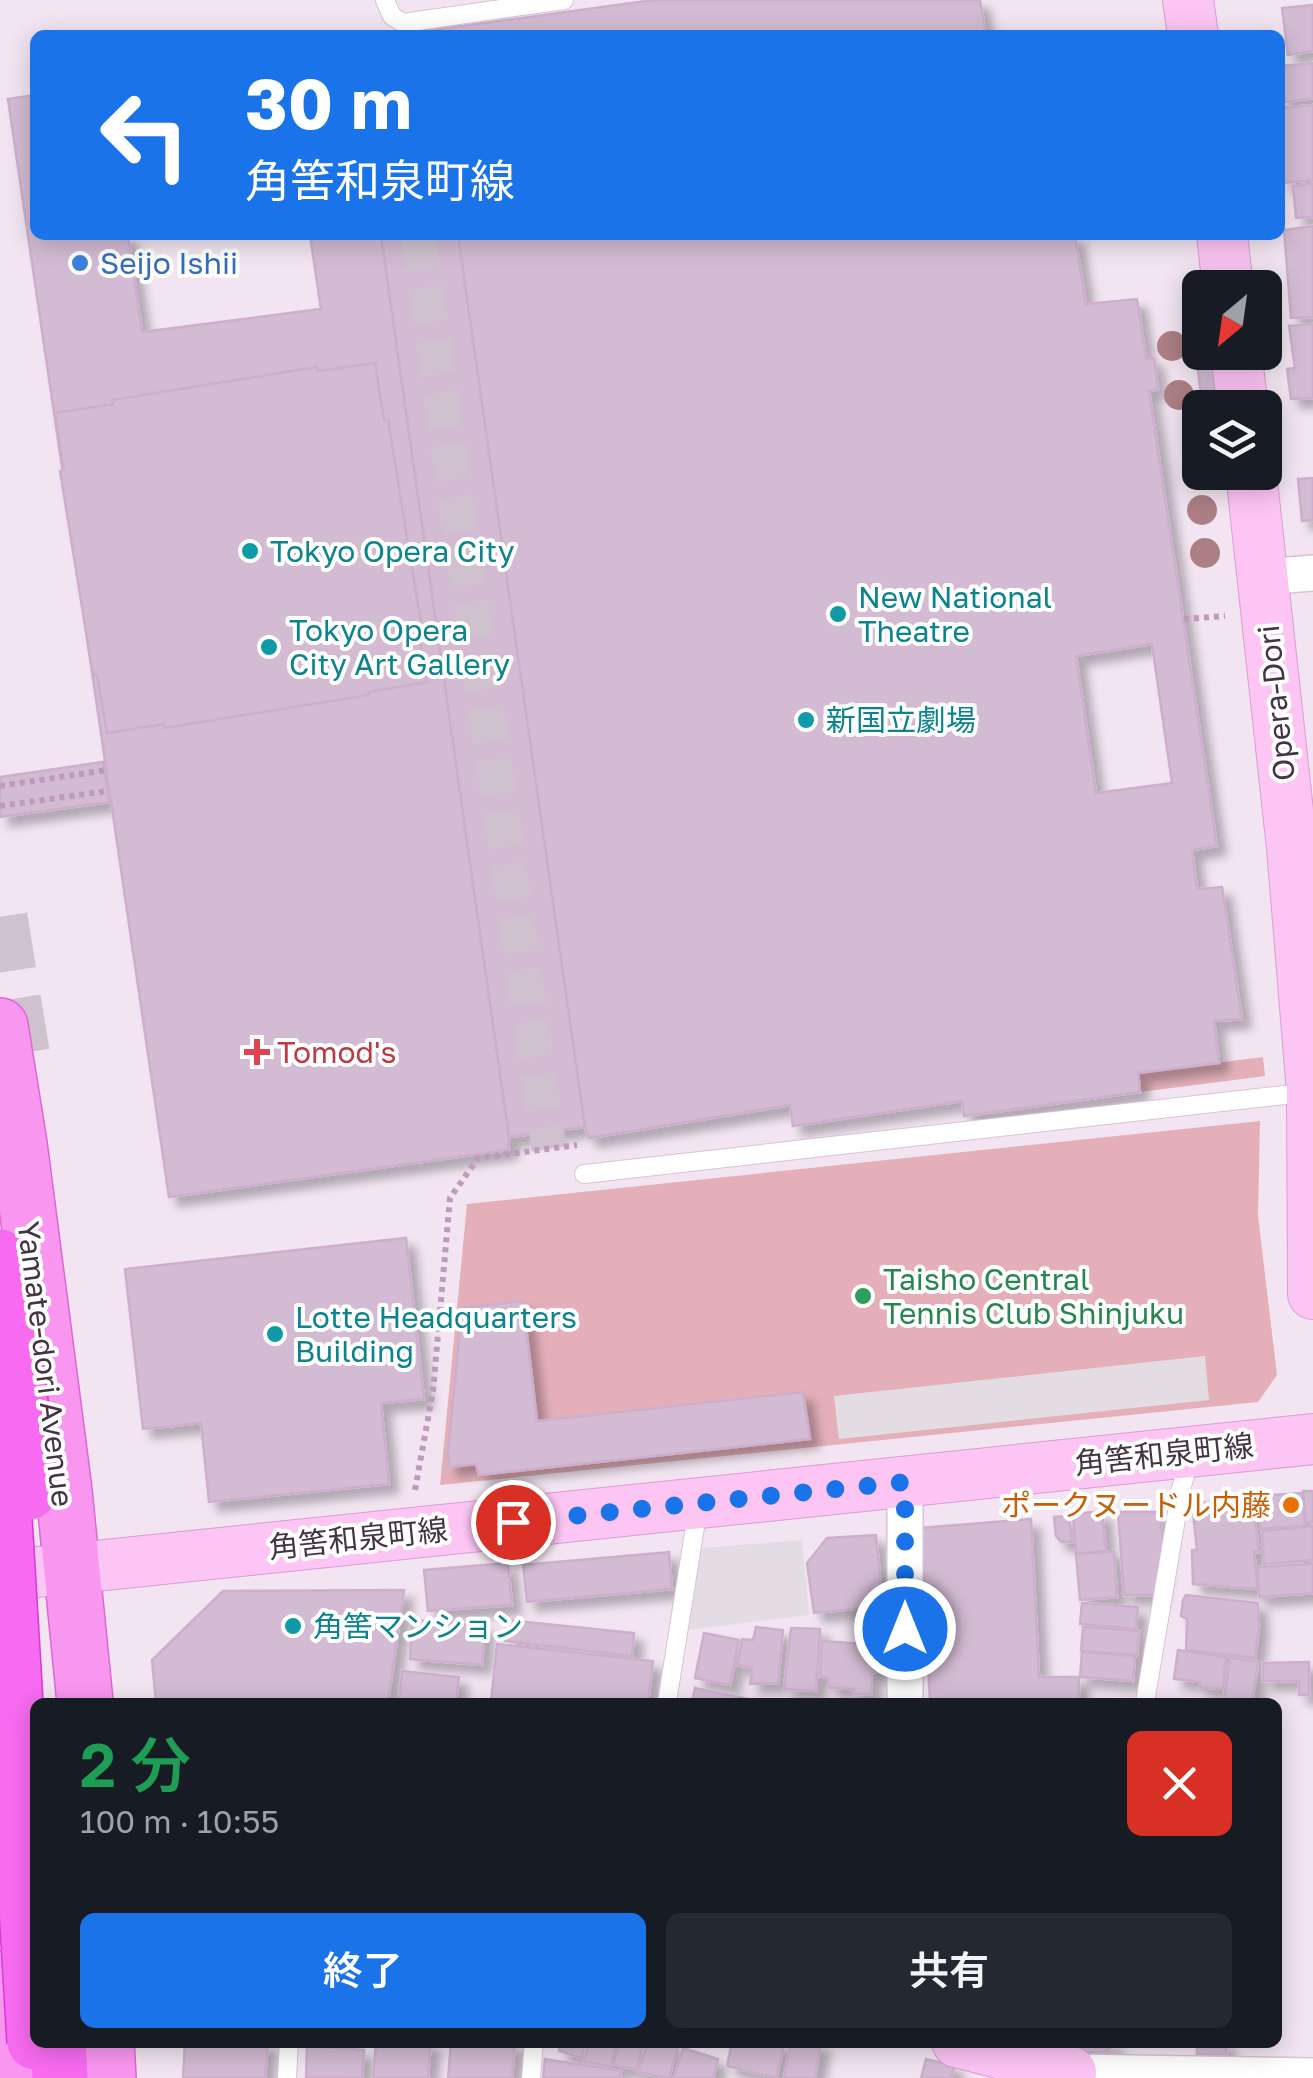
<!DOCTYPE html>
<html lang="ja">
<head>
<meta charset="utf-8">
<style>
  :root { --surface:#171b24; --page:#242831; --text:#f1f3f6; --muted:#9ea1a6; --accent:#1a73e8 }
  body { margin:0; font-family:"Golos Text","Noto Sans JP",sans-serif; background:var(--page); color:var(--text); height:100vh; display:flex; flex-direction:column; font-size:38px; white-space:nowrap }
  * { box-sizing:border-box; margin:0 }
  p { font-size:32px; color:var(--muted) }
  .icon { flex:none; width:55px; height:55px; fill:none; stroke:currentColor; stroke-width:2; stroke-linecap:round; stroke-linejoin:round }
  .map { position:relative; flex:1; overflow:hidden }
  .panel { position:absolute; left:30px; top:1698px; width:1252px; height:350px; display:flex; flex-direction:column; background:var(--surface); border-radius:15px; box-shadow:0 5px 25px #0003 }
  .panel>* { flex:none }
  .hud { position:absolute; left:30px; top:30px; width:1255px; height:210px; border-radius:15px; box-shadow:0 5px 25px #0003; background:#1a73e8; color:#fff; overflow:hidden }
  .needle { width:65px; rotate:209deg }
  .controls { position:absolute; left:1182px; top:270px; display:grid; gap:20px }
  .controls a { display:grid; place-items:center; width:100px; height:100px; border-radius:15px; background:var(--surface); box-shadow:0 5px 25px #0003; font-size:50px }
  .pin { position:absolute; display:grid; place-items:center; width:85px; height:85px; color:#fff; margin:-42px; border:5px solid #fff; border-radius:50%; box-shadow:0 2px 10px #0007 }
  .me { position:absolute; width:110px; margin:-55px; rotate:0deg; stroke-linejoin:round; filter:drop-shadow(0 0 8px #0008) }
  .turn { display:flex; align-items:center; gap:35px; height:210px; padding:0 50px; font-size:45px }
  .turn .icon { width:130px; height:130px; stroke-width:2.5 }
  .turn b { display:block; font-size:70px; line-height:85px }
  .round { display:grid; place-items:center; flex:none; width:105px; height:105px; border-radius:15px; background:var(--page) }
  .summary { display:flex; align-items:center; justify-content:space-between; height:170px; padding:0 50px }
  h1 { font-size:60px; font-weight:600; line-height:75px; color:#1e9e55 }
  .action { display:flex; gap:20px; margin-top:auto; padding:20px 50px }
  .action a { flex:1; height:115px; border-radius:15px; background:var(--accent); color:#fff; font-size:40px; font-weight:600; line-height:115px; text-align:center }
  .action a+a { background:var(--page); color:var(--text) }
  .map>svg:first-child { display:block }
  .green { fill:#e4afb9 }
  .parking { fill:#e3dde3 }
  .building { fill:#d2bbd3; stroke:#cdafcd; stroke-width:2.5; fill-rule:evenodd; filter:url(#shadow) }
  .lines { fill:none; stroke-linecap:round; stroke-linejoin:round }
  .street-tunnel { stroke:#cfc2ce; stroke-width:35; stroke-dasharray:35 18; stroke-linecap:butt }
  .highway-tunnel { stroke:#cfc2ce; stroke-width:55; stroke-dasharray:55 28; stroke-linecap:butt }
  .lane-casing { stroke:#d8c2d7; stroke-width:20 }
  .street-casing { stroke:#d8c2d7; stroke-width:38 }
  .secondary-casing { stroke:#d99dd2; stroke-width:52 }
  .primary-casing { stroke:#dd67d4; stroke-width:58 }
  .highway-casing { stroke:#d53bd4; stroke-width:58 }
  .path { stroke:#be9abd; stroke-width:6; stroke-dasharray:5 5; stroke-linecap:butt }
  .lane { stroke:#fff; stroke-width:18 }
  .street { stroke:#fff; stroke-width:35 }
  .secondary { stroke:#fcc5f4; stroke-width:50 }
  .primary { stroke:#f997f0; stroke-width:55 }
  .highway { stroke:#f76bf0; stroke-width:55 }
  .highway-bridge-casing { stroke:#d53bd4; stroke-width:58; stroke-linecap:butt }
  .highway-bridge { stroke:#f76bf0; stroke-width:55 }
  .tree { fill:#ac7f84 }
  .route { stroke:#1a73e8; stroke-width:18; stroke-dasharray:0 32.4 }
  .shop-dot { fill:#3f7fe0; stroke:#fff; stroke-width:4 }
  .culture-dot { fill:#0f9aa8; stroke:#fff; stroke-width:4 }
  .health-dot { fill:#e0444e; stroke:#fff; stroke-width:4 }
  .leisure-dot { fill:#2e9e5b; stroke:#fff; stroke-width:4 }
  .food-dot { fill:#e8710a; stroke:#fff; stroke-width:4 }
  .labels { text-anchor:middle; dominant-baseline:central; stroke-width:8; stroke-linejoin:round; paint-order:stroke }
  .shop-label { font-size:30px; fill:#366cbe; stroke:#fff; text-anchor:start }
  .culture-label { font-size:30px; fill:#0d838f; stroke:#fff; text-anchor:start }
  .street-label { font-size:30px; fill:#443544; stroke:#fff }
  .health-label { font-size:30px; fill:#be3a42; stroke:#fff; text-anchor:start }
  .leisure-label { font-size:30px; fill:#27864d; stroke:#fff; text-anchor:start }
  .food-label { font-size:30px; fill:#c56008; stroke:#fff; text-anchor:end }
</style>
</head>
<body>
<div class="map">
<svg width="1313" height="2078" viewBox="0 0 1313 2078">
  <defs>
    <filter id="shadow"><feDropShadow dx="9" dy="9" stdDeviation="5" flood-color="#0004"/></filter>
  </defs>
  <rect width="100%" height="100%" fill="#f2e5f1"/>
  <g class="green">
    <polygon points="1263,1057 1265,1076 1140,1092 1138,1073"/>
    <polygon points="1260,1121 1258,1216 1277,1375 1258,1402 440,1485 467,1204"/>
  </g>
  <g class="parking">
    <polygon points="1205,1356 1209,1400 839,1439 834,1396"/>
    <polygon points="802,1540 809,1615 688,1630 702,1548"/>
  </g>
  <g class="building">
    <polygon points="654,0 980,0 986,35 427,35 425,31"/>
    <polygon points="1313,5 1313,51 1288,55 1282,8"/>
    <polygon points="1313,63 1313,98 1280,103 1280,66"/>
    <polygon points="35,95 35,235 128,235 142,332 321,309 310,235 381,235 509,1137 508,1150 169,1197 8,99"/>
    <polygon points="1313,105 1313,180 1284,183 1280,149 1280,108"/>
    <polygon points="1313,184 1313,217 1296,218 1293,186"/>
    <polygon points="1313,226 1313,317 1291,318 1284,230"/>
    <polygon points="381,235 459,235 585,1127 509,1137"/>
    <path d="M458,235H1075L1086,304L1137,299L1146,359L1154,358L1158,389L1149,391L1217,846L1192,850L1197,889L1222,887L1242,1019L1214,1021L1219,1063L1138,1073L1140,1092L964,1116L962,1101L793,1126L790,1105L589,1138L585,1127ZM1152,644L1172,783L1096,793L1076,656Z"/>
    <polygon points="1313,324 1313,398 1291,399 1287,369 1295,368 1289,326"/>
    <polygon points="1200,326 1200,352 1212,352 1219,408 1203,408 1192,327"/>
    <polygon points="375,363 384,420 388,420 421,624 417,624 427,682 369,692 369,695 164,728 164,724 107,733 97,675 93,675 60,471 64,471 55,413 113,404 112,400 317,367 318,371"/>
    <polygon points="1313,478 1313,520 1302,521 1298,479"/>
    <polygon points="103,762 109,802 0,817 0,777"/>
    <polygon points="406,1238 424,1399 381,1403 389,1484 209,1502 201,1423 143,1429 125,1269"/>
    <polygon points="523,1301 537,1421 803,1392 810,1439 479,1475 476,1464 449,1467 448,1453 462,1308"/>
    <polygon points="1303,1491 1313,1491 1313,1522 1306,1523"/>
    <polygon points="1302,1493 1305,1526 1261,1529 1258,1496"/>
    <polygon points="1252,1497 1259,1552 1254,1552 1258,1589 1193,1584 1192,1550 1197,1550 1192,1504"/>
    <polygon points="1102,1511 1106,1551 1076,1554 1073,1514"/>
    <polygon points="1118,1512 1159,1512 1163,1539 1157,1595 1124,1595"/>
    <polygon points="1069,1516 1072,1542 1061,1542 1056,1536 1054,1517"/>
    <polygon points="1031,1519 1039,1677 1079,1677 1079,1702 930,1702 921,1528"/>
    <polygon points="1313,1526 1313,1560 1264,1564 1262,1531"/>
    <polygon points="876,1535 883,1606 814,1613 807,1563 827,1538"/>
    <polygon points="1114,1551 1117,1597 1080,1600 1076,1554"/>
    <polygon points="669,1552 672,1589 527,1602 523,1565"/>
    <polygon points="508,1563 512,1605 428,1611 424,1570"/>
    <polygon points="1313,1564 1313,1593 1259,1597 1258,1567"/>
    <polygon points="404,1590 388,1702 156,1702 152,1660 223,1591"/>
    <polygon points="1186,1595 1258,1603 1259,1628 1255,1658 1186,1650 1187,1619 1181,1616 1183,1600"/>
    <polygon points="1082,1603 1138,1607 1136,1629 1080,1624"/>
    <polygon points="412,1620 485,1625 482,1665 410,1659"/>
    <polygon points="507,1620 634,1633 632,1656 505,1641"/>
    <polygon points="756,1627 783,1630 778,1683 750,1684 752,1668 738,1665 742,1639 753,1640"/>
    <polygon points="1083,1627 1139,1631 1137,1655 1081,1651"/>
    <polygon points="791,1628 820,1629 816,1691 784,1689"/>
    <polygon points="704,1633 739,1640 730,1685 695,1678"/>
    <polygon points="822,1641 878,1645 878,1672 872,1673 871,1694 854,1694 854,1689 829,1688 828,1678 820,1676"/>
    <polygon points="497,1644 653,1661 648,1702 491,1702"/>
    <polygon points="1178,1650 1226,1657 1223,1689 1199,1687 1200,1682 1174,1679"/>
    <polygon points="1082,1652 1135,1656 1133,1681 1080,1677"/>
    <polygon points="1230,1658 1258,1662 1252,1702 1224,1700"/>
    <polygon points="1309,1662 1309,1695 1299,1695 1299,1681 1263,1681 1263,1663"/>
    <polygon points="402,1671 459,1677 456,1702 399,1702"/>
    <polygon points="695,1688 748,1699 747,1702 692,1702"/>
    <polygon points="185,2042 268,2042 265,2078 183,2078"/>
    <polygon points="376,2042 431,2042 428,2078 373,2078"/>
    <polygon points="451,2042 515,2042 512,2078 448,2078"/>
    <polygon points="561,2042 586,2042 581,2058 559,2051"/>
    <polygon points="589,2042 617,2042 611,2067 584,2061"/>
    <polygon points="620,2042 644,2042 636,2070 613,2064"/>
    <polygon points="648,2042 679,2043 669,2078 638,2072"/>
    <polygon points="732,2042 785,2042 776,2078 727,2066"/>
    <polygon points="791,2042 821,2042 815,2078 784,2078"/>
    <polygon points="1083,2042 1114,2042 1114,2046 1102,2053 1083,2052"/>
    <polygon points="1197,2042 1227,2042 1226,2054 1197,2054"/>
    <polygon points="307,2046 364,2050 362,2078 306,2077"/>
    <polygon points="683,2048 718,2059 713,2078 674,2078"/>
    <polygon points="545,2059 621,2071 620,2078 543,2078"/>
    <polygon points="926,2059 955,2066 951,2078 921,2078"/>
  </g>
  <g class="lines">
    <polyline class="street-tunnel" points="418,235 549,1149"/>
    <polyline class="highway-tunnel" points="0,917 26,1077"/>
    <g class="lane-casing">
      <g id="lane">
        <polyline points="385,0 392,16 403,23 564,0"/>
        <polyline points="584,1174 1311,1092"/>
        <polyline points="667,1702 698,1508"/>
        <polyline points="1145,1702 1181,1489 1190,1457"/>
        <polyline points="287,2078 289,2042"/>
        <polyline points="531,2078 534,2042"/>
      </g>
    </g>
    <g class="street-casing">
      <g id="street">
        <polyline points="1263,577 1313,573"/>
        <polyline points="905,1481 905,1702"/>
        <polyline points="1071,2078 1071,2072 1313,2076"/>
      </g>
    </g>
    <g class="secondary-casing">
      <g id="secondary">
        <polyline points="1188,0 1193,35"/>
        <polyline points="1222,235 1228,288"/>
        <polyline points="1236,352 1243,408"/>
        <polyline points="1251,472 1292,848 1312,1092 1313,1294"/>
        <polyline points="0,1576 1313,1439"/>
        <polyline points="957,2042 1071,2072"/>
      </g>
    </g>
    <g class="primary-casing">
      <g id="primary">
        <polyline points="0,1026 19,1144 64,1491 85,1702"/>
        <polyline points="0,1979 6,2078"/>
        <polyline points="106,2042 108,2078"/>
      </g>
    </g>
    <g class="highway-casing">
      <polyline id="highway" points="58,2042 60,2078"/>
    </g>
    <g class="path">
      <polyline points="1184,619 1225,616"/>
      <polyline points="0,786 107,770"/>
      <polyline points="0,806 107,791"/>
      <polyline points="415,1490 433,1391 450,1198 478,1158 577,1145"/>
    </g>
    <use href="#lane" class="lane"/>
    <use href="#street" class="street"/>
    <use href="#secondary" class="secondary"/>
    <use href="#primary" class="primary"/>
    <use href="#highway" class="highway"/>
    <g class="highway-bridge-casing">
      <g id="highway-bridge">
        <polyline points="0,1257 27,1452 29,1492"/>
        <polyline points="0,1451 35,2042"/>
      </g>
    </g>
    <use href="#highway-bridge" class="highway-bridge"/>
  </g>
  <g class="tree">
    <circle cx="1172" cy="346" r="15"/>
    <circle cx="1179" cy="395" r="15"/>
    <circle cx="1202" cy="510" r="15"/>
    <circle cx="1205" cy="553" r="15"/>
  </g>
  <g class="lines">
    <polyline class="route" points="513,1522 905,1482 905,1629"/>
  </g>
  <circle class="shop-dot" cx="80" cy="263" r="10"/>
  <g class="culture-dot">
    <circle cx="250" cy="551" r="10"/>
    <circle cx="838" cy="614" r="10"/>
    <circle cx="269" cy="647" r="10"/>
    <circle cx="806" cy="720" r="10"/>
    <circle cx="275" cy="1334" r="10"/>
    <circle cx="293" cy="1626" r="10"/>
  </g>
  <path class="health-dot" d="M252 1037h10v10h10v10h-10v10h-10v-10h-10v-10h10z"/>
  <circle class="leisure-dot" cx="863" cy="1296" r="10"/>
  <circle class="food-dot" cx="1291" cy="1505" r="10"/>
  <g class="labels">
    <g class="shop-label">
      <text x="100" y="263">Seijo Ishii</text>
    </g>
    <g class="culture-label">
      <text x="270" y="551">Tokyo Opera City</text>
      <text x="858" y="597">New National<tspan x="858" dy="34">Theatre</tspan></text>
      <text x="289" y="630">Tokyo Opera<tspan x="289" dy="34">City Art Gallery</tspan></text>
      <text x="826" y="720">新国立劇場</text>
      <text x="295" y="1317">Lotte Headquarters<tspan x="295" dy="34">Building</tspan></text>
      <text x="313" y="1626">角筈マンション</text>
    </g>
    <g class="street-label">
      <text transform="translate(1276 703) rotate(-96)">Opera-Dori</text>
      <text transform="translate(46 1364) rotate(83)">Yamate-dori Avenue</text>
      <text transform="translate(1164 1454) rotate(-6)">角筈和泉町線</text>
      <text transform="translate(358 1538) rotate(-6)">角筈和泉町線</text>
    </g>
    <g class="health-label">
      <text x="277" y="1052">Tomod's</text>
    </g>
    <g class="leisure-label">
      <text x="883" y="1279">Taisho Central<tspan x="883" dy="34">Tennis Club Shinjuku</tspan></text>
    </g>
    <g class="food-label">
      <text x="1271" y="1505">ポークヌードル内藤</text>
    </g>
  </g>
</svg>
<div class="controls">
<a><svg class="needle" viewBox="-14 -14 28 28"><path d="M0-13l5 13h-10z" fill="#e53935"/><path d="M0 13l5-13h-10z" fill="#9ea1a6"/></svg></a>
<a><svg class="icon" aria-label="layers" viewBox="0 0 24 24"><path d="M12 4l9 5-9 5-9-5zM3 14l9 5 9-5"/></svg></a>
</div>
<div class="pin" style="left:513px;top:1522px;background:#d93025"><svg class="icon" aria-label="arrive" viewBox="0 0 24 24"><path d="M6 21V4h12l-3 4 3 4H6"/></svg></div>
<svg class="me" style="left:905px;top:1629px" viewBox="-20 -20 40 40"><circle r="17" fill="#1a73e8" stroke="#fff" stroke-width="3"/><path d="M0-11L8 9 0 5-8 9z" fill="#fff"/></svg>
<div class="hud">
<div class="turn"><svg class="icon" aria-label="left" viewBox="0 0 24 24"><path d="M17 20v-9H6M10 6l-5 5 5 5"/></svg><div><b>30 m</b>角筈和泉町線</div></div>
</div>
<section class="panel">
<div class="summary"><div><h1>2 分</h1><p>100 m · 10:55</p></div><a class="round" style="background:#d93025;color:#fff"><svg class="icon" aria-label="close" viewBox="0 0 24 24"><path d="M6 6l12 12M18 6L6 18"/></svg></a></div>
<div class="action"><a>終了</a><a>共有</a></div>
</section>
</div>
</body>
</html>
